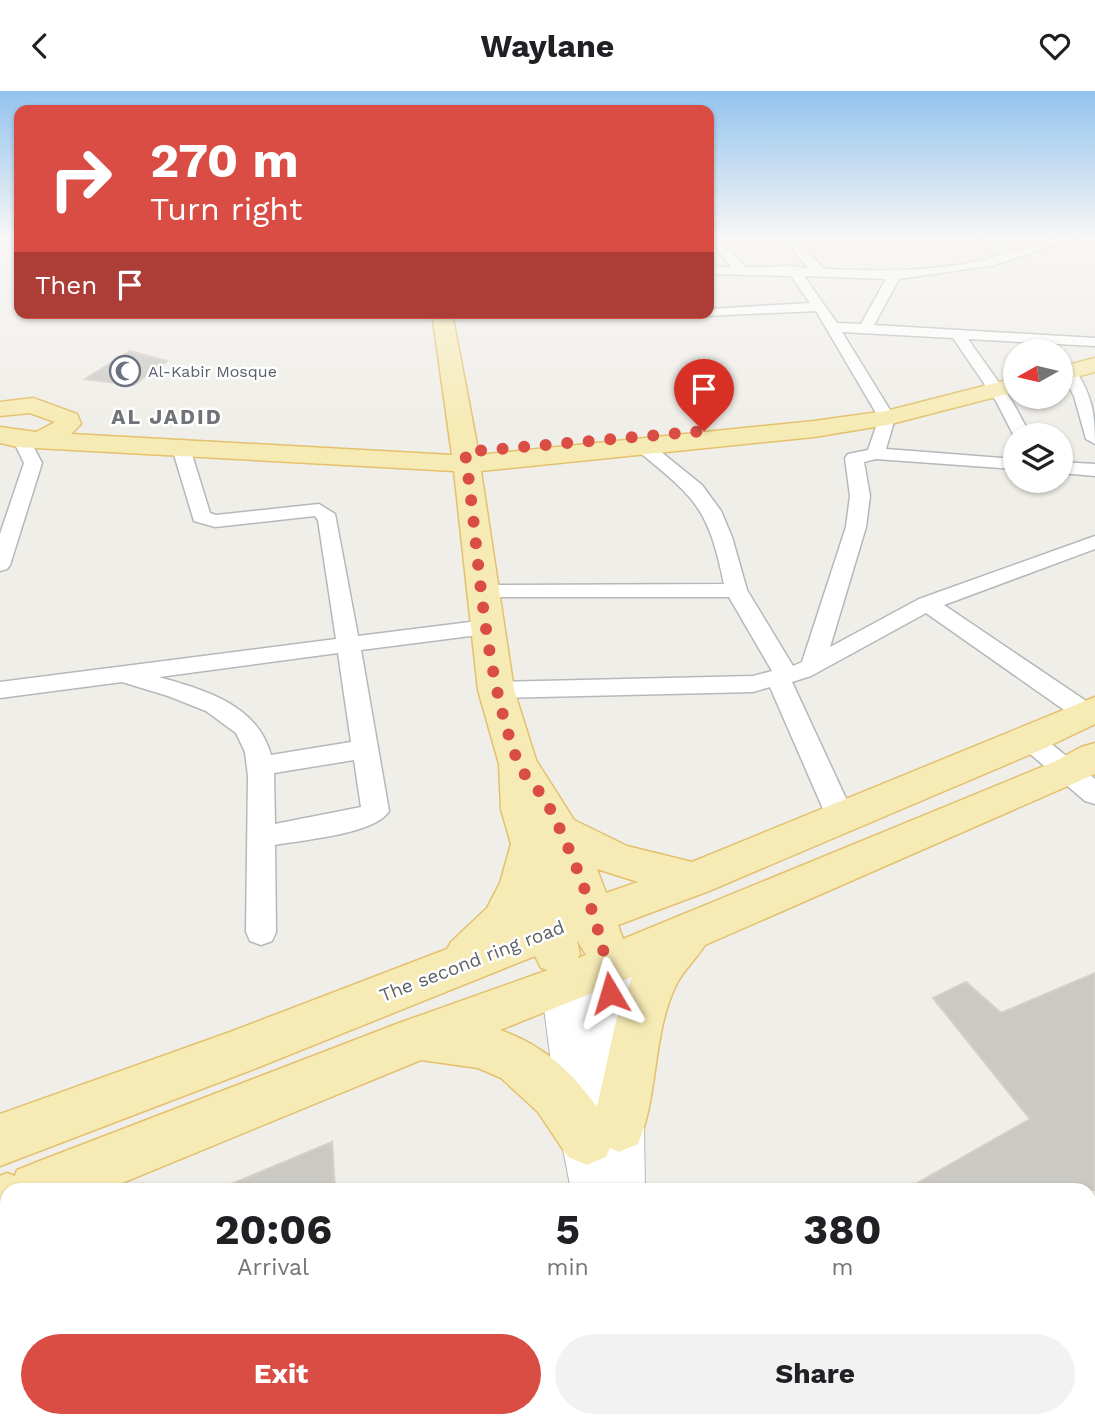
<!DOCTYPE html>
<html lang="en">
<head>
<meta charset="utf-8">
<style>
  :root { --surface:#fff; --page:#f2f2f2; --text:#202124; --muted:#757577; --accent:#d94d45 }
  body { margin:0; font-family:"Work Sans",sans-serif; background:var(--page); color:var(--text); height:100vh; display:flex; flex-direction:column; font-size:26px; white-space:nowrap }
  * { box-sizing:border-box; margin:0 }
  p { font-size:23px; color:var(--muted) }
  .icon { flex:none; width:38px; height:38px; fill:none; stroke:currentColor; stroke-width:2; stroke-linecap:round; stroke-linejoin:round }
  .map { position:relative; flex:1; overflow:hidden }
  .drawer { position:absolute; left:0px; top:1092px; width:1096px; height:245px; display:flex; flex-direction:column; background:var(--surface); border-radius:21px 21px 0 0; box-shadow:0 2px 5px #0004 }
  .drawer>* { flex:none }
  .guide { position:absolute; left:14px; top:14px; width:700px; height:214px; border-radius:14px; box-shadow:0 2px 5px #0004; background:#d94d45; color:#fff; overflow:hidden }
  .needle { width:46px; rotate:262deg }
  .buttons { position:absolute; left:1003px; top:248px; display:grid; gap:14px }
  .buttons a { display:grid; place-items:center; width:70px; height:70px; border-radius:50%; background:var(--surface); box-shadow:0 2px 5px #0004; font-size:35px }
  .pin { position:absolute; display:grid; place-items:center; width:60px; height:60px; color:#fff; margin:-72px -30px; border-radius:50% 50% 50% 0; rotate:-45deg; box-shadow:0 0 7px #0007 }
  .pin .icon { rotate:45deg }
  .me { position:absolute; width:77px; margin:-38px; rotate:353deg; stroke-linejoin:round; filter:drop-shadow(0 0 5px #0008) }
  .turn { display:flex; align-items:center; gap:24px; height:147px; padding:0 21px; font-size:32px }
  .turn .icon { width:91px; height:91px; stroke-width:2.5 }
  .turn b { display:block; font-size:49px; line-height:60px }
  .then { display:flex; align-items:center; height:66px; padding:0 21px; background:#0003; gap:14px; font-size:26px }
  .eta { display:flex; justify-content:space-evenly; align-items:center; height:119px; text-align:center }
  .eta b { font-size:42px; font-weight:700; line-height:49px }
  .action { display:flex; gap:14px; margin-top:auto; padding:14px 21px }
  .action a { flex:1; height:80px; border-radius:42px; background:var(--accent); color:#fff; font-size:28px; font-weight:700; line-height:80px; text-align:center }
  .action a+a { background:var(--page); color:var(--text) }
  header { display:flex; justify-content:space-between; align-items:center; height:91px; padding:0 21px; background:var(--surface); font-size:32px; font-weight:700 }
  .map>svg:first-child { display:block }
  .green { fill:#c8e4c7 }
  .building { fill:#cbc9c4; stroke:#d4cfc7; stroke-width:2 }
  .lines { fill:none; stroke-linecap:round; stroke-linejoin:round }
  .street-casing { stroke:#b5b8bb; stroke-width:3 }
  .secondary-casing { stroke:#b4b7bb; stroke-width:2 }
  .primary-casing { stroke:#e4c06d; stroke-width:3 }
  .street { fill:#fff; fill-rule:evenodd }
  .secondary { fill:#fff; fill-rule:evenodd }
  .primary { fill:#f7ebb5; fill-rule:evenodd }
  .route { stroke:#d94d45; stroke-width:12; stroke-dasharray:0 21.6 }
  .labels { text-anchor:middle; dominant-baseline:central; stroke-width:5; stroke-linejoin:round; paint-order:stroke }
  .far-worship-label { font-size:16px; fill:#5b616d; stroke:#fff; text-anchor:start }
  .street-label { font-size:19px; fill:#5f6366; stroke:#fff }
  .far-district-label { font-size:21px; font-weight:bold; letter-spacing:2px; fill:#707478; stroke:#fff }
</style>
</head>
<body>
<header><svg class="icon" aria-label="back" viewBox="0 0 24 24"><path d="M15 5l-7 7 7 7"/></svg>Waylane<svg class="icon" aria-label="heart" viewBox="0 0 24 24"><path d="M12 20l-8-8c-3-5 5-10 8-4 3-6 11-1 8 4z"/></svg></header>
<div class="map">
<svg width="1095" height="1337" viewBox="0 0 1095 1337">
  <rect width="100%" height="100%" fill="#f0eee8"/>
  <polygon class="green" points="1095,1158 1095,1337 997,1337 993,1330 1088,1330 1088,1161"/>
  <g class="building">
    <polygon points="130,260 167,270 134,294 85,288"/>
    <polygon points="1095,882 1095,1099 905,1099 1030,1028 933,907 966,891 1001,922"/>
    <polygon points="332,1051 335,1099 217,1099"/>
  </g>
  <g class="lines">
    <g class="street-casing">
      <g id="street">
        <path d="M709,147H720L745,176L793,175L809,178L784,147H797L824,178C883,180 943,182 1001,164L956,147H973L1016,160L1057,147H1076L995,174L899,188L874,234L1095,247V255L968,248L1012,310L1031,345H1015V347L996,310L953,247L842,241L895,327L886,358L1015,368V378L876,368L864,371L870,405L866,436L830,556L919,508L1095,445V458L944,514L1095,616V628L1086,630L1077,628L926,522L811,585L792,591L855,727L851,734L841,737L831,734L827,727L770,596L753,601L496,607L487,605L484,599L487,593L496,591L753,585L772,580L729,506H481L473,505L470,500L473,495L481,494L724,493C708,416 696,408 638,360L635,356L644,351L650,352L702,394L721,420L732,446L747,499L793,575L802,571L846,436L850,405L845,367L848,363L868,359L879,327L816,220L704,225L702,222H709V218L810,212L791,185L709,183V175L731,176ZM804,185L886,188L861,233L837,232Z"/>
        <polygon points="839,147 920,147 914,151 844,152"/>
        <path d="M1069,276L1075,278C1092,305 1095,321 1095,353L1086,348L1074,305L1061,281Z"/>
        <polygon points="23,346 29,347 42,372 10,474 7,478 0,480 0,443 24,372 14,351"/>
        <path d="M181,352L190,357L210,422L216,424L319,413L335,423L358,545L486,529L494,531L497,536L494,541L486,543L361,559L389,720C376,743 302,749 275,754L276,841L272,850L261,854L250,850L246,841L248,685L245,661L236,642L206,620L168,605L122,591L0,607V591L336,548L318,429L315,425L215,436L194,430L172,357ZM338,562L351,651L271,664C257,613 204,599 159,586ZM354,669L361,716L275,733L274,682Z"/>
        <polygon points="1060,371 1095,373 1095,385 1060,382"/>
        <polygon points="1030,640 1039,643 1095,688 1095,713 1085,710 1021,655 1017,649 1021,643"/>
      </g>
    </g>
    <g class="secondary-casing">
      <g id="secondary">
        <polygon points="609,857 625,863 631,876 644,1035 645,1099 571,1099 561,1048 541,894 548,880 564,875 580,880 588,900 587,876 593,863"/>
        <rect x="591" y="1330" width="62" height="7"/>
      </g>
    </g>
    <g class="primary-casing">
      <g id="primary">
        <polygon points="1085,147 1095,147 1095,152 1088,151"/>
        <path d="M432,222H452L479,364L814,330L886,320L1015,287V301L887,334L814,346L481,380L514,599L536,669L574,729L627,755L692,771L1095,606V633L1043,658L709,800L618,834L623,848L1054,671L1081,656L1095,652V683L705,854C696,868 683,880 676,894C652,944 659,1003 638,1053L619,1061L610,1057L606,1066L587,1074L568,1066L538,1021L501,987L478,977L421,969L105,1099H7V1138L0,1141V1085L7,1082L15,1085L17,1079L37,1071L399,932L548,879L541,877L535,865L254,978L0,1075V1023L230,941L447,858L451,851L487,817L500,792L511,753L501,718L499,673L478,599L454,380L18,356L0,352V336L36,341L55,331L30,322L0,325V311L33,307L77,323L81,333L71,343L452,364ZM597,778L638,791L606,802ZM577,849L586,864L578,867L580,863ZM632,886L616,930L597,1016C570,979 543,954 500,939Z"/>
        <polygon points="1095,267 1095,281 1060,290 1060,276"/>
      </g>
    </g>
    <use href="#street" class="street"/>
    <use href="#secondary" class="secondary"/>
    <use href="#primary" class="primary"/>
  </g>
  <linearGradient id="sky" x2="0" y2="1"><stop stop-color="#92c3ee"/><stop offset="0.44" stop-color="#f8f7f5"/><stop offset="1" stop-color="#f8f7f5" stop-opacity="0"/></linearGradient>
  <rect width="1095" height="334" fill="url(#sky)"/>
  <g class="lines">
    <path class="route" d="M610,902C607,848 573,761 547,712C539,697 522,685 517,669C481,570 480,464 465,361L704,340"/>
  </g>
  <defs>
    <g id="mosque-ring" transform="scale(1.575)"><circle r="9.5" fill="#fff" stroke="#6b7280" stroke-width="1.5"/><path d="M3.5-4.9A6 6 0 1 0 3.5 4.9A5 5 0 1 1 3.5-4.9Z" fill="#6b7280"/></g>
  </defs>
  <g fill-rule="evenodd">
    <use href="#mosque-ring" x="125" y="280"/>
  </g>
  <g class="labels">
    <g class="far-worship-label">
      <text x="148" y="280">Al-Kabir Mosque</text>
    </g>
    <g class="street-label">
      <text transform="translate(472 870) rotate(-21)">The second ring road</text>
    </g>
    <g class="far-district-label">
      <text x="167" y="325">AL JADID</text>
    </g>
  </g>
</svg>
<div class="buttons">
<a><svg class="needle" viewBox="-14 -14 28 28"><path d="M0-13l5 13h-10z" fill="#e53935"/><path d="M0 13l5-13h-10z" fill="#757577"/></svg></a>
<a><svg class="icon" aria-label="layers" viewBox="0 0 24 24"><path d="M12 4l9 5-9 5-9-5zM3 14l9 5 9-5"/></svg></a>
</div>
<div class="pin" style="left:704px;top:340px;background:#d93025"><svg class="icon" aria-label="arrive" viewBox="0 0 24 24"><path d="M6 21V4h12l-3 4 3 4H6"/></svg></div>
<svg class="me" style="left:610px;top:902px" viewBox="-20 -20 40 40"><path d="M0-17L14 15 0 8-14 15z" fill="#d94d45" stroke="#fff" stroke-width="4"/></svg>
<div class="guide">
<div class="turn"><svg class="icon" aria-label="right" viewBox="0 0 24 24"><path d="M7 20v-9h11M14 6l5 5-5 5"/></svg><div><b>270 m</b>Turn right</div></div>
<div class="then">Then<svg class="icon" aria-label="arrive" viewBox="0 0 24 24"><path d="M6 21V4h12l-3 4 3 4H6"/></svg></div>
</div>
<section class="drawer">
<div class="eta">
<div><b>20:06</b><p>Arrival</p></div>
<div><b>5</b><p>min</p></div>
<div><b>380</b><p>m</p></div>
</div>
<div class="action"><a>Exit</a><a>Share</a></div>
</section>
</div>
</body>
</html>
